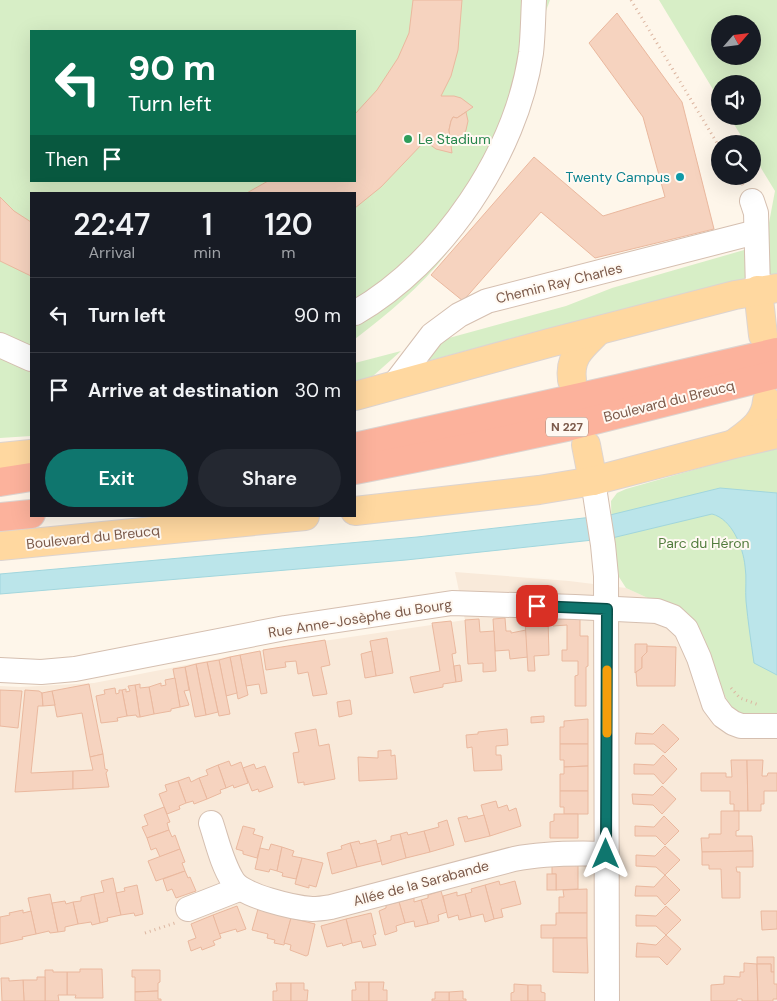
<!DOCTYPE html>
<html lang="en">
<head>
<meta charset="utf-8">
<style>
  :root { --surface:#171b24; --page:#242831; --text:#f1f3f6; --muted:#9ea1a6; --line:#363941; --accent:#0f766e }
  body { margin:0; font-family:"DM Sans",sans-serif; background:var(--page); color:var(--text); height:100vh; display:flex; flex-direction:column; font-size:19px; white-space:nowrap }
  * { box-sizing:border-box; margin:0 }
  p { font-size:16px; color:var(--muted) }
  .icon { flex:none; width:28px; height:28px; fill:none; stroke:currentColor; stroke-width:2; stroke-linecap:round; stroke-linejoin:round }
  .map { position:relative; flex:1; overflow:hidden }
  .sheet { position:absolute; left:30px; top:192px; width:326px; height:325px; display:flex; flex-direction:column; background:var(--surface); border-radius:0px; box-shadow:0 5px 20px #0002 }
  .sheet>* { flex:none }
  .guide { position:absolute; left:30px; top:30px; width:326px; height:152px; border-radius:0px; box-shadow:0 5px 20px #0002; background:#0b6e4f; color:#fff; overflow:hidden }
  .needle { width:32px; rotate:62deg }
  .controls { position:absolute; left:711px; top:15px; display:grid; gap:10px }
  .controls a { display:grid; place-items:center; width:50px; height:50px; border-radius:50%; background:var(--surface); box-shadow:0 5px 20px #0002; font-size:25px }
  .pin { position:absolute; display:grid; place-items:center; width:42px; height:42px; color:#fff; margin:-21px; border-radius:10px; box-shadow:0 2px 8px #0006 }
  .me { position:absolute; width:55px; margin:-28px; rotate:0deg; stroke-linejoin:round; filter:drop-shadow(0 0 4px #0008) }
  .turn { display:flex; align-items:center; gap:18px; height:105px; padding:0 15px; font-size:22px }
  .turn .icon { width:65px; height:65px; stroke-width:2.5 }
  .turn b { display:block; font-size:35px; line-height:42px }
  .then { display:flex; align-items:center; height:48px; padding:0 15px; background:#0003; gap:10px; font-size:19px }
  .eta { display:flex; justify-content:space-evenly; align-items:center; height:85px; text-align:center }
  .eta b { font-size:30px; font-weight:600; line-height:35px }
  .button { display:flex; gap:10px; margin-top:auto; padding:10px 15px }
  .button a { flex:1; height:58px; border-radius:30px; background:var(--accent); color:#fff; font-size:20px; font-weight:600; line-height:58px; text-align:center }
  .button a+a { background:var(--page); color:var(--text) }
  ul { padding:0; list-style:none }
  li { display:flex; align-items:center; gap:15px; height:75px; padding:0 15px; border-top:1px solid var(--line) }
  li div { flex:1 }
  li b { display:block; font-size:19px }
  li em { font-style:normal }
  .map>svg:first-child { display:block }
  .residential { fill:#f9eada }
  .green { fill:#d7eec6; fill-rule:evenodd }
  .water { fill:#bbe5ea; stroke:#a1d6dd }
  .building { fill:#f6d3bf; stroke:#eab89e }
  .lines { fill:none; stroke-linecap:round; stroke-linejoin:round }
  .minor-casing { stroke:#d5bfb0; stroke-width:26 }
  .major-casing { stroke:#ddd4d0; stroke-width:30 }
  .highway-casing { stroke:#ddd4d0; stroke-width:30 }
  .path { stroke:#dcb6a1; stroke-width:3; stroke-dasharray:1 4; stroke-linecap:butt }
  .minor { stroke:#fff; stroke-width:24 }
  .major { stroke:#ffd8a0; stroke-width:28 }
  .highway { stroke:#fcb29c; stroke-width:28 }
  .route-casing { stroke:#0a4d48; stroke-width:12 }
  .route { stroke:#0f766e; stroke-width:9 }
  .slow { stroke:#f59e0b; stroke-width:9 }
  .leisure-dot { fill:#2e9e5b; stroke:#fff9f2; stroke-width:2 }
  .culture-dot { fill:#0f9aa8; stroke:#fff9f2; stroke-width:2 }
  .labels { text-anchor:middle; dominant-baseline:central; stroke-width:4; stroke-linejoin:round; paint-order:stroke }
  .shield { fill:#fff9f2; stroke:#a38a7c; stroke-width:1 }
  .shield-label { font-size:12px; font-weight:bold; fill:#7c5a4a }
  .leisure-label { font-size:14px; fill:#27864d; stroke:#fff9f2; text-anchor:start }
  .culture-label { font-size:14px; fill:#0d838f; stroke:#fff9f2; text-anchor:end }
  .street-label { font-size:14px; fill:#7c5a4a; stroke:#fff9f2 }
  .park-label { font-size:14px; fill:#527c3d; stroke:#fff9f2 }
</style>
</head>
<body>
<div class="map">
<svg width="777" height="1001" viewBox="0 0 777 1001">
  <rect width="100%" height="100%" fill="#fef6ea"/>
  <polygon class="residential" points="455,572 569,581 626,588 685,615 777,717 777,1001 0,1001 0,686 20,687 94,683 263,650 465,620"/>
  <g class="green">
    <path d="M0,0H550L470,217C463,228 457,240 449,250C424,284 389,313 355,339V194H31V436L0,438ZM31,31H355V181H31Z"/>
    <path d="M659,0H777V276L561,325L420,363L438,341L566,306L612,288L765,244L775,191L753,155L752,144H746L729,116H752V84H720V101ZM720,24H752V56H720Z"/>
    <polygon points="401,351 373,376 355,381 355,363"/>
    <polygon points="777,446 777,717 748,717 732,710 685,615 626,588 619,577 612,538 611,501 617,493 626,489"/>
  </g>
  <path class="water" d="M720,488L777,493V675L754,663C751,642 748,622 746,601C745,590 747,578 745,566C743,547 732,519 712,514L612,538L406,560L0,594V574L417,537L610,515Z"/>
  <g class="building">
    <polygon points="413,0 462,0 458,50 451,76 441,96 454,96 461,98 473,107 457,118 453,117 451,121 449,130 452,153 436,149 425,141 381,187 355,208 355,194 245,194 268,181 355,181 355,114 377,90 398,58 409,33"/>
    <polygon points="617,13 682,102 714,229 595,258 541,212 463,301 431,275 534,157 603,216 665,197 643,117 589,43"/>
    <polygon points="466,112 468,121 466,130 462,138 451,145 449,130 451,121 453,117 457,118"/>
    <polygon points="0,197 14,211 31,222 31,276 0,261"/>
    <polygon points="505,618 506,631 511,631 511,633 526,630 528,657 510,659 509,650 495,651 493,619"/>
    <polygon points="479,619 480,632 494,631 496,671 483,672 483,663 468,664 465,620"/>
    <polygon points="525,619 548,619 549,655 534,656 535,671 528,671"/>
    <polygon points="553,619 580,619 580,636 588,636 588,666 586,667 586,706 575,706 575,676 578,675 578,661 562,661 562,650 567,650 567,625 553,626"/>
    <polygon points="451,621 456,653 452,654 456,682 443,684 443,687 414,693 410,677 440,671 432,623"/>
    <polygon points="387,638 393,673 376,676 370,641"/>
    <polygon points="325,640 330,665 321,667 327,694 313,696 308,672 298,674 296,661 285,662 286,667 266,670 263,650"/>
    <polygon points="635,644 647,644 647,652 642,657 642,668 635,673"/>
    <polygon points="647,646 676,647 675,686 637,686 636,672 642,668 642,657 647,652"/>
    <polygon points="260,651 267,693 261,694 259,684 246,686 240,655"/>
    <polygon points="372,651 376,676 365,678 361,654"/>
    <polygon points="240,655 248,695 238,699 230,657"/>
    <polygon points="230,657 237,693 226,696 219,660"/>
    <polygon points="219,660 230,714 219,716 207,662"/>
    <polygon points="207,662 218,712 206,715 196,664"/>
    <polygon points="196,664 206,715 195,717 185,667"/>
    <polygon points="460,665 462,681 456,682 454,666"/>
    <polygon points="185,667 189,690 184,691 189,705 180,707 173,669"/>
    <polygon points="175,678 180,707 171,709 171,711 154,714 149,687 161,683 161,686 166,685 165,680"/>
    <polygon points="89,684 103,754 90,757 82,713 57,717 52,691"/>
    <polygon points="140,684 140,688 149,687 154,714 140,717 135,685"/>
    <polygon points="135,685 140,717 137,717 136,715 127,716 122,690 126,689 126,692 130,691 128,686"/>
    <polygon points="115,688 116,694 119,693 119,690 122,690 127,716 117,718 118,721 101,723 96,696 105,694 104,690"/>
    <polygon points="0,690 22,691 18,728 0,726"/>
    <polygon points="25,690 39,691 42,693 43,706 38,706 31,773 73,771 73,789 15,792"/>
    <polygon points="52,691 55,705 43,706 42,693"/>
    <polygon points="350,700 352,714 339,717 337,702"/>
    <polygon points="544,716 544,722 531,723 531,717"/>
    <polygon points="588,719 588,744 560,744 560,727 564,727 564,721"/>
    <polygon points="663,724 679,739 665,753 654,744 635,744 636,733 653,734"/>
    <polygon points="316,729 319,746 329,744 335,779 304,785 304,782 298,783 293,753 299,752 295,733"/>
    <polygon points="507,729 508,745 496,746 496,755 501,755 502,770 474,771 472,747 467,748 466,735 478,734 478,732"/>
    <polygon points="560,744 588,744 588,766 564,767 564,760 560,760"/>
    <polygon points="391,750 391,756 395,755 397,779 359,781 358,757 378,758 378,751"/>
    <polygon points="103,754 105,769 108,770 106,773 109,787 73,789 73,771 93,770 90,757"/>
    <polygon points="663,755 677,769 663,784 654,774 634,774 634,764 654,765"/>
    <polygon points="731,760 747,760 748,811 734,811 734,804 730,804 730,791 701,791 701,773 726,773 726,777 732,777"/>
    <polygon points="747,760 763,760 762,776 767,776 768,773 777,773 777,791 764,791 764,804 761,804 761,811 748,811"/>
    <polygon points="229,761 231,766 241,762 248,783 234,788 233,785 226,788 218,765"/>
    <polygon points="254,764 256,769 265,766 273,787 259,792 258,789 252,791 243,768"/>
    <polygon points="218,765 226,788 220,790 221,793 207,799 199,778 208,775 206,770"/>
    <polygon points="588,766 588,791 560,791 560,774 564,774 564,767"/>
    <polygon points="189,777 191,782 199,778 207,799 194,804 193,801 186,803 178,781"/>
    <polygon points="178,781 186,803 179,806 180,809 167,814 159,794 167,791 165,785"/>
    <polygon points="662,786 676,799 662,814 653,805 633,804 632,794 653,795"/>
    <polygon points="560,791 588,791 588,814 564,814 564,807 560,807"/>
    <polygon points="496,801 498,808 507,805 509,811 516,808 521,826 490,836 481,805"/>
    <polygon points="164,807 170,822 167,823 169,830 147,838 142,827 148,825 144,815"/>
    <polygon points="721,811 739,811 739,830 736,831 736,836 752,836 753,851 702,852 701,838 709,838 709,834 721,834"/>
    <polygon points="554,814 578,814 578,838 550,838 550,822 554,821"/>
    <polygon points="484,815 490,836 465,842 458,818 467,816 468,819"/>
    <polygon points="664,816 679,831 665,845 656,836 635,836 635,826 654,827"/>
    <polygon points="447,820 454,845 430,852 424,831 439,827 438,823"/>
    <polygon points="243,826 255,829 253,834 263,837 257,858 243,854 243,851 236,849"/>
    <polygon points="169,830 172,837 175,835 180,849 160,857 156,848 151,850 147,838"/>
    <polygon points="424,831 430,852 406,858 400,834 407,832 408,835"/>
    <polygon points="400,834 406,858 382,865 377,844 391,840 391,836"/>
    <polygon points="376,840 381,861 357,867 350,843 359,841 360,844"/>
    <polygon points="350,843 357,867 332,874 327,853 342,849 341,846"/>
    <polygon points="271,844 282,847 277,871 270,869 269,872 255,869 260,848 269,850"/>
    <polygon points="665,846 680,860 665,875 656,867 636,866 636,855 655,856"/>
    <polygon points="282,847 294,851 292,856 302,858 296,879 282,876 283,873 277,871"/>
    <polygon points="180,849 185,862 182,863 185,871 156,881 148,861"/>
    <polygon points="753,851 753,867 736,867 737,872 740,872 740,898 722,898 721,869 709,869 709,865 702,865 702,852"/>
    <polygon points="302,858 323,863 316,887 309,885 309,888 295,884"/>
    <polygon points="552,863 578,864 578,889 556,890 556,874 552,874"/>
    <polygon points="185,871 188,878 190,877 196,891 176,898 172,889 167,891 163,879"/>
    <rect x="547" y="874" width="9" height="16"/>
    <polygon points="665,875 680,890 665,905 657,896 635,896 636,886 654,887"/>
    <polygon points="113,878 121,915 107,918 108,921 100,923 94,894 104,892 101,881"/>
    <polygon points="499,881 500,885 515,881 521,904 501,909 503,917 494,919 485,885"/>
    <polygon points="137,885 143,914 135,916 134,913 121,915 116,893 125,891 124,888"/>
    <polygon points="485,885 494,919 485,922 483,914 471,917 465,894 472,892 471,889"/>
    <polygon points="587,889 587,913 559,913 559,897 564,897 563,890"/>
    <polygon points="441,891 447,912 438,915 439,921 428,924 421,900 428,898 428,895"/>
    <polygon points="457,892 457,896 465,894 471,917 459,920 458,915 448,918 443,896"/>
    <polygon points="50,894 58,932 50,933 49,931 36,934 28,898"/>
    <polygon points="94,894 100,923 92,925 91,922 78,924 73,902 81,901 81,897"/>
    <polygon points="414,898 414,902 421,900 428,924 415,927 414,921 405,923 399,902"/>
    <polygon points="65,901 66,904 73,902 78,924 65,927 65,931 58,932 52,903"/>
    <polygon points="399,902 405,923 396,926 397,931 385,935 379,911 386,908 386,905"/>
    <polygon points="237,906 246,929 237,932 236,929 219,934 213,915"/>
    <polygon points="666,906 681,920 666,935 656,926 636,926 636,915 656,916"/>
    <polygon points="258,909 291,918 284,945 274,943 275,940 267,938 268,934 252,930"/>
    <polygon points="23,910 23,913 31,911 36,934 22,937 23,939 0,944 0,917 10,915 9,913"/>
    <polygon points="761,911 777,911 777,929 762,930"/>
    <polygon points="371,913 376,934 373,935 376,945 363,948 361,941 352,943 346,919"/>
    <polygon points="556,913 587,913 587,938 541,938 541,925 556,925"/>
    <polygon points="213,915 221,938 213,941 215,945 202,950 201,947 191,951 188,941 196,938 191,924"/>
    <polygon points="291,918 315,924 308,955 306,956 290,950 291,945 284,943"/>
    <polygon points="346,919 352,943 343,946 342,943 327,947 321,926"/>
    <polygon points="666,935 681,949 667,965 659,957 636,957 637,943 656,945"/>
    <polygon points="553,938 587,938 588,973 553,972"/>
    <polygon points="757,957 774,957 774,972 771,972 771,964 757,964"/>
    <polygon points="744,963 757,964 758,1001 742,1001 742,999 737,999 737,1001 711,1001 711,985 724,984 724,976 740,977 740,972 744,972"/>
    <polygon points="757,964 771,964 771,972 774,972 774,984 777,984 777,999 773,999 773,1001 758,1001"/>
    <polygon points="80,969 102,969 103,998 75,998 76,995 67,995 67,972 80,972"/>
    <polygon points="45,970 53,970 53,972 67,972 67,995 58,995 59,1001 45,1001"/>
    <polygon points="132,970 160,970 160,982 158,983 158,991 135,992 135,977 132,977"/>
    <polygon points="37,977 45,977 45,1001 24,1001 23,980 37,980"/>
    <polygon points="1,978 9,978 9,981 23,980 24,1001 2,1001"/>
    <polygon points="355,982 369,982 369,1001 352,1001 352,990 356,990"/>
    <polygon points="369,982 384,982 383,990 387,990 387,1001 369,1001"/>
    <polygon points="276,983 291,983 291,1001 273,1001 273,991 277,991"/>
    <polygon points="291,983 304,983 304,990 308,990 307,1001 291,1001"/>
    <polygon points="514,984 528,985 528,1001 511,1001 511,993 514,992"/>
    <polygon points="528,985 541,985 541,992 545,993 545,1001 528,1001"/>
    <polygon points="158,991 158,999 161,999 161,1001 135,1001 135,992"/>
    <polygon points="463,991 463,999 466,999 466,1001 449,1001 449,992"/>
    <polygon points="435,992 449,992 449,1001 432,1001 432,999 435,999"/>
  </g>
  <g class="lines">
    <g class="minor-casing">
      <g id="minor">
        <polyline points="752,201 756,213 758,290"/>
        <path d="M355,313C443,262 516,154 531,53C533,36 533,18 534,0"/>
        <polyline points="0,345 31,359"/>
        <polyline points="393,386 432,335 459,315 487,301 756,232"/>
        <polyline points="593,481 603,545 606,576 607,1001"/>
        <polyline points="0,670 41,672 75,669 285,628 452,603 575,607 657,611 673,617 686,629 699,658 714,704 723,716 733,723 741,726 777,726"/>
        <path d="M211,823C217,841 222,864 233,881C242,896 295,908 312,909C319,909 325,908 331,907L514,859C545,853 575,853 606,854"/>
        <polyline points="188,909 239,889"/>
      </g>
    </g>
    <g class="major-casing">
      <g id="major">
        <polyline points="758,290 763,335"/>
        <path d="M572,380C569,356 582,347 598,331"/>
        <polyline points="355,396 549,343 735,295 777,288"/>
        <path d="M735,443C751,431 765,422 767,401"/>
        <polyline points="586,445 593,481"/>
        <polyline points="0,457 31,454"/>
        <polyline points="355,511 539,490 593,481 734,444 777,434"/>
        <polyline points="0,546 305,516"/>
      </g>
    </g>
    <g class="highway-casing">
      <g id="highway">
        <polyline points="355,447 617,389 777,352"/>
        <polyline points="355,470 477,446 571,426 777,374"/>
        <polyline points="0,482 31,477"/>
        <polyline points="0,517 31,514"/>
      </g>
    </g>
    <g class="path">
      <polyline points="631,0 720,148"/>
      <polyline points="737,176 743,185"/>
      <polyline points="731,688 740,698 759,705"/>
      <polyline points="145,933 175,923"/>
    </g>
    <use href="#minor" class="minor"/>
    <use href="#major" class="major"/>
    <use href="#highway" class="highway"/>
  </g>
  <g class="lines">
    <g class="route-casing">
      <polyline id="route" points="537,606 607,609 606,854"/>
    </g>
    <use href="#route" class="route"/>
    <polyline class="slow" points="607,733 607,670"/>
  </g>
  <circle class="leisure-dot" cx="408" cy="139" r="5"/>
  <circle class="culture-dot" cx="680" cy="177" r="5"/>
  <g class="labels">
    <rect class="shield" x="546" y="417.5" width="42" height="19" rx="4"/>
    <g class="shield-label">
      <text x="567" y="427">N 227</text>
    </g>
    <g class="leisure-label">
      <text x="418" y="139">Le Stadium</text>
    </g>
    <g class="culture-label">
      <text x="670" y="177">Twenty Campus</text>
    </g>
    <g class="street-label">
      <text transform="translate(559 283) rotate(-14)">Chemin Ray Charles</text>
      <text transform="translate(669 401) rotate(-14)">Boulevard du Breucq</text>
      <text transform="translate(93 537) rotate(-6)">Boulevard du Breucq</text>
      <text transform="translate(360 618) rotate(-9)">Rue Anne-Josèphe du Bourg</text>
      <text transform="translate(421 883) rotate(-15)">Allée de la Sarabande</text>
    </g>
    <g class="park-label">
      <text x="704" y="543">Parc du Héron</text>
    </g>
  </g>
</svg>
<div class="controls">
<a><svg class="needle" viewBox="-14 -14 28 28"><path d="M0-13l5 13h-10z" fill="#e53935"/><path d="M0 13l5-13h-10z" fill="#9ea1a6"/></svg></a>
<a><svg class="icon" aria-label="sound" viewBox="0 0 24 24"><path d="M4 9h4l5-4v14l-5-4H4zM17 9q2 3 0 6"/></svg></a>
<a><svg class="icon" aria-label="search" viewBox="0 0 24 24"><circle cx="10" cy="10" r="6"/><path d="M15 15l6 6"/></svg></a>
</div>
<div class="pin" style="left:537px;top:606px;background:#d93025"><svg class="icon" aria-label="arrive" viewBox="0 0 24 24"><path d="M6 21V4h12l-3 4 3 4H6"/></svg></div>
<svg class="me" style="left:606px;top:854px" viewBox="-20 -20 40 40"><path d="M0-17L14 15 0 8-14 15z" fill="#0f766e" stroke="#fff" stroke-width="4"/></svg>
<div class="guide">
<div class="turn"><svg class="icon" aria-label="left" viewBox="0 0 24 24"><path d="M17 20v-9H6M10 6l-5 5 5 5"/></svg><div><b>90 m</b>Turn left</div></div>
<div class="then">Then<svg class="icon" aria-label="arrive" viewBox="0 0 24 24"><path d="M6 21V4h12l-3 4 3 4H6"/></svg></div>
</div>
<section class="sheet">
<div class="eta">
<div><b>22:47</b><p>Arrival</p></div>
<div><b>1</b><p>min</p></div>
<div><b>120</b><p>m</p></div>
</div>
<ul>
<li><svg class="icon" aria-label="left" viewBox="0 0 24 24"><path d="M17 20v-9H6M10 6l-5 5 5 5"/></svg><div><b>Turn left</b></div><em>90 m</em></li>
<li><svg class="icon" aria-label="arrive" viewBox="0 0 24 24"><path d="M6 21V4h12l-3 4 3 4H6"/></svg><div><b>Arrive at destination</b></div><em>30 m</em></li>
</ul>
<div class="button"><a>Exit</a><a>Share</a></div>
</section>
</div>
</body>
</html>
